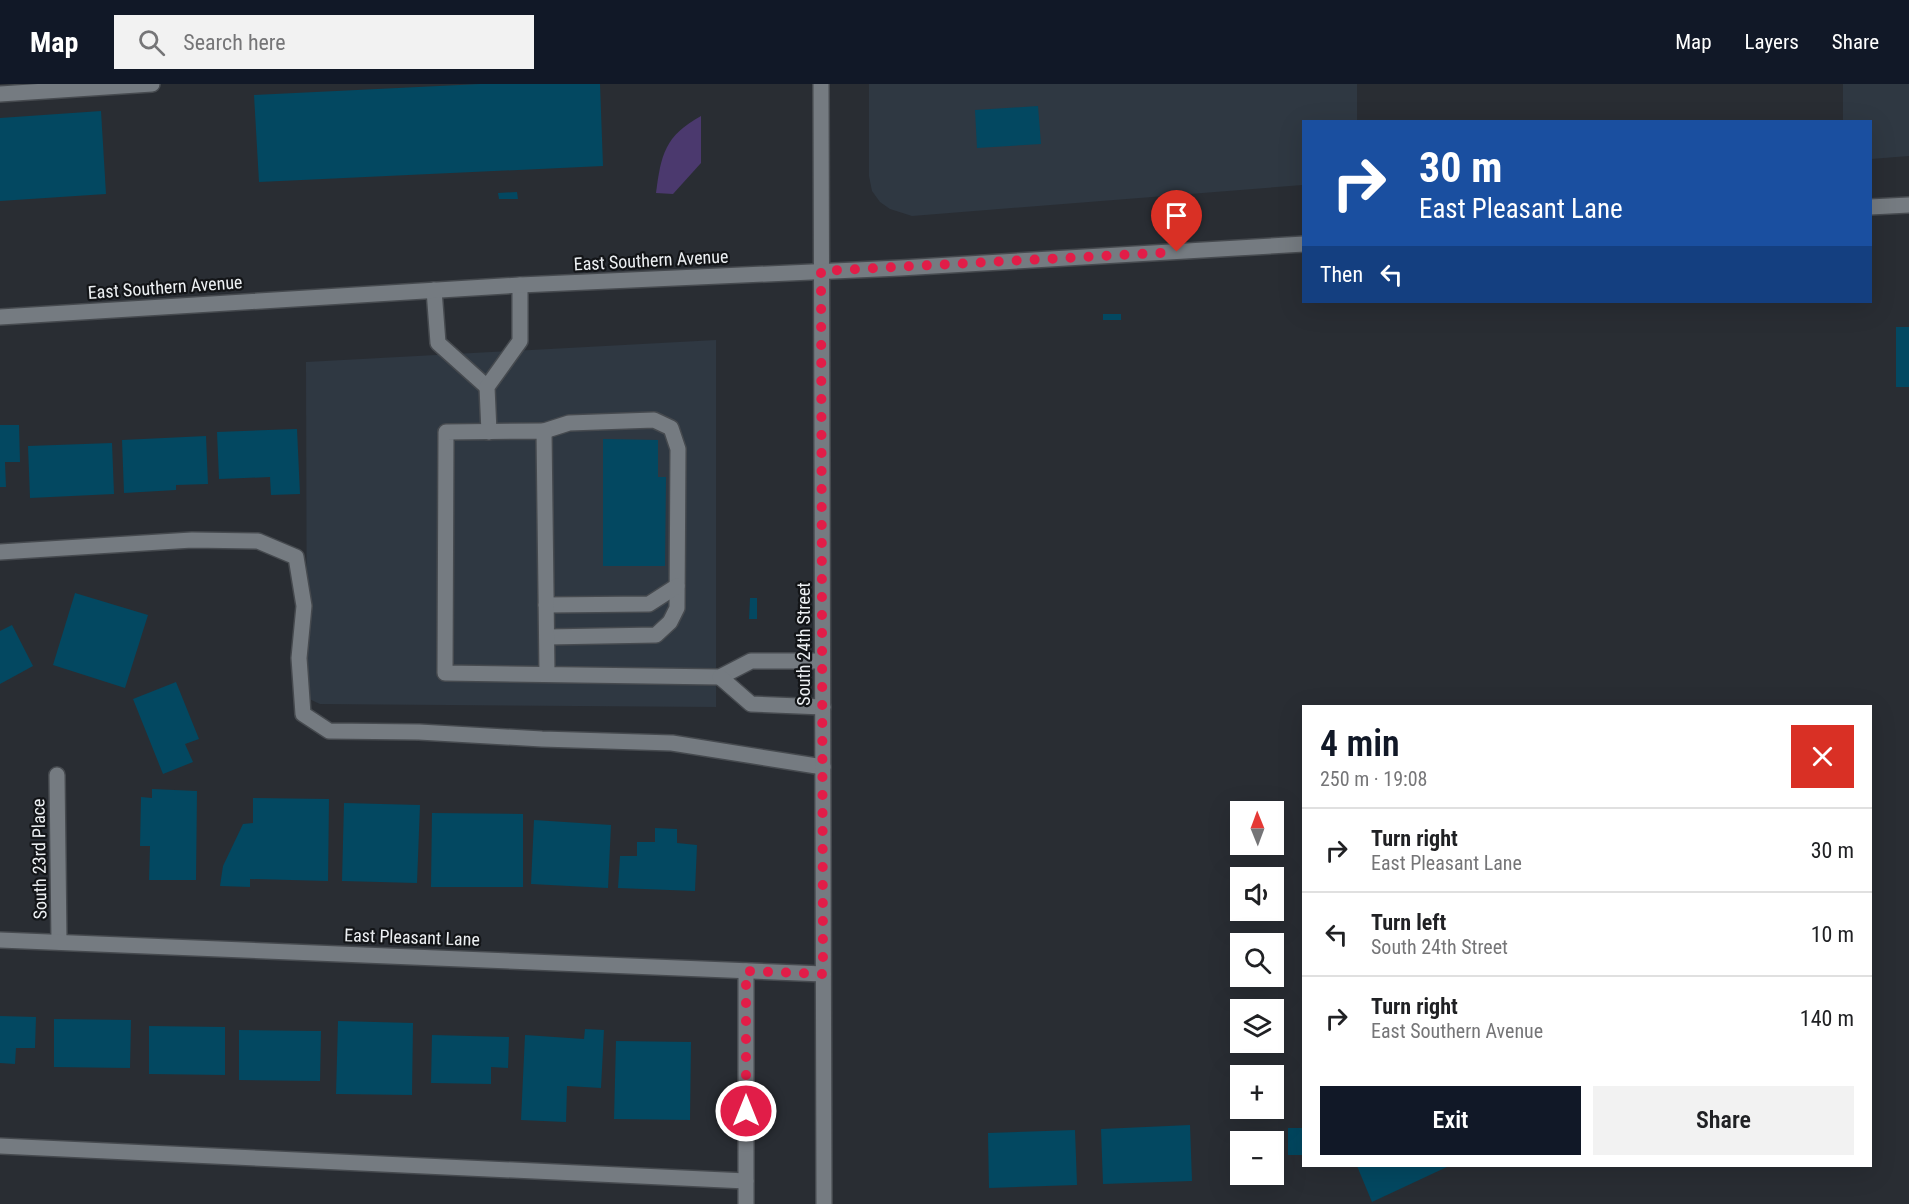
<!DOCTYPE html>
<html lang="en">
<head>
<meta charset="utf-8">
<style>
  :root { --surface:#fff; --page:#f2f2f2; --text:#202124; --muted:#757577; --line:#e0e0e0; --accent:#111827 }
  body { margin:0; font-family:"Roboto Condensed",sans-serif; background:var(--page); color:var(--text); height:100vh; display:flex; flex-direction:column; font-size:22px; white-space:nowrap }
  * { box-sizing:border-box; margin:0 }
  p { font-size:20px; color:var(--muted) }
  .icon { flex:none; width:33px; height:33px; fill:none; stroke:currentColor; stroke-width:2; stroke-linecap:round; stroke-linejoin:round }
  .map { position:relative; flex:1; overflow:hidden }
  .details { position:absolute; left:1302px; top:621px; width:570px; height:462px; display:flex; flex-direction:column; background:var(--surface); border-radius:0px; box-shadow:0 6px 24px #0002 }
  .details>* { flex:none }
  .top-card { position:absolute; left:1302px; top:36px; width:570px; height:183px; border-radius:0px; box-shadow:0 6px 24px #0002; background:#1a4fa0; color:#fff; overflow:hidden }
  .needle { width:39px; rotate:359deg }
  .controls { position:absolute; left:1230px; top:717px; display:grid; gap:12px }
  .controls a { display:grid; place-items:center; width:54px; height:54px; border-radius:0px; background:var(--surface); box-shadow:0 6px 24px #0002; font-size:30px }
  .pin { position:absolute; display:grid; place-items:center; width:51px; height:51px; color:#fff; margin:-62px -26px; border-radius:50% 50% 50% 0; rotate:-45deg; box-shadow:0 0 6px #0007 }
  .pin .icon { rotate:45deg }
  .me { position:absolute; width:66px; margin:-33px; rotate:0deg; stroke-linejoin:round; filter:drop-shadow(0 0 4px #0008) }
  .turn { display:flex; align-items:center; gap:21px; height:126px; padding:0 18px; font-size:27px }
  .turn .icon { width:78px; height:78px; stroke-width:2.5 }
  .turn b { display:block; font-size:42px; line-height:51px }
  .then { display:flex; align-items:center; height:57px; padding:0 18px; background:#0003; gap:12px; font-size:22px }
  .round { display:grid; place-items:center; flex:none; width:63px; height:63px; border-radius:0px; background:var(--page) }
  .overview { display:flex; align-items:center; justify-content:space-between; height:102px; padding:0 18px }
  h1 { font-size:36px; font-weight:600; line-height:45px; color:var(--accent) }
  .primary-button { display:flex; gap:12px; margin-top:auto; padding:12px 18px }
  .primary-button a { flex:1; height:69px; border-radius:0px; background:var(--accent); color:#fff; font-size:24px; font-weight:600; line-height:69px; text-align:center }
  .primary-button a+a { background:var(--page); color:var(--text) }
  ul { padding:0; list-style:none }
  li { display:flex; align-items:center; gap:18px; height:84px; padding:0 18px; border-top:2px solid var(--line) }
  li div { flex:1 }
  li b { display:block; font-size:22px }
  li em { font-style:normal }
  header { display:flex; align-items:center; gap:36px; box-sizing:border-box; height:84px; padding:0 30px; background:var(--accent); color:#fff }
  header strong { font-size:28px }
  nav { display:flex; gap:33px; margin-inline-start:auto; font-size:21px }
  .search { width:420px; height:54px; background:var(--page); display:flex; align-items:center; gap:15px; box-sizing:border-box; padding:0 21px; border-radius:0px; color:var(--muted); font-size:22px }
  .map>svg:first-child { display:block }
  .built { fill:#2f3842 }
  .green { fill:#4b396e }
  .building { fill:#034861 }
  .lines { fill:none; stroke-linecap:round; stroke-linejoin:round }
  .service-casing { stroke:#464a4f; stroke-width:18 }
  .minor-casing { stroke:#464a4f; stroke-width:18 }
  .secondary-casing { stroke:#464a4f; stroke-width:18 }
  .service { stroke:#757b81; stroke-width:15 }
  .minor { stroke:#757b81; stroke-width:15 }
  .secondary { stroke:#757b81; stroke-width:15 }
  .route { stroke:#e11d48; stroke-width:10; stroke-dasharray:0 18 }
  .labels { text-anchor:middle; dominant-baseline:central; stroke-width:4.5; stroke-linejoin:round; paint-order:stroke }
  .street-label { font-size:18px; fill:#edf0f3; stroke:#131518 }
</style>
</head>
<body>
<header>
<strong>Map</strong>
<div class="search"><svg class="icon" aria-label="search" viewBox="0 0 24 24"><circle cx="10" cy="10" r="6"/><path d="M15 15l6 6"/></svg>Search here</div>
<nav><a>Map</a><a>Layers</a><a>Share</a></nav>
</header>
<div class="map">
<svg width="1909" height="1120" viewBox="0 0 1909 1120">
  <rect width="100%" height="100%" fill="#292d33"/>
  <g class="built">
    <polygon points="869,0 1357,0 1357,37 1304,38 1303,101 912,132 890,125 880,118 872,107 869,92"/>
    <polygon points="1843,0 1909,0 1909,72 1871,75 1870,38 1843,37"/>
    <polygon points="716,256 716,623 320,620 307,614 306,278"/>
  </g>
  <path class="green" d="M701,32V79L673,110L656,109C661,70 665,52 701,32Z"/>
  <g class="building">
    <polygon points="480,0 600,0 603,82 259,98 254,11"/>
    <polygon points="1038,22 1041,60 977,64 975,26"/>
    <polygon points="101,27 106,110 0,117 0,34"/>
    <polygon points="517,108 518,115 499,115 498,109"/>
    <rect x="1103" y="230" width="18" height="6"/>
    <rect x="1896" y="243" width="13" height="60"/>
    <polygon points="0,341 19,341 20,378 5,378 6,403 0,403"/>
    <polygon points="297,345 300,410 271,411 270,393 219,395 217,348"/>
    <polygon points="206,352 208,400 176,401 176,406 124,409 122,356"/>
    <polygon points="603,355 658,356 658,393 666,393 665,482 603,482"/>
    <polygon points="112,359 114,410 30,414 28,362"/>
    <polygon points="75,509 148,531 125,604 53,581"/>
    <polygon points="750,514 757,514 757,535 749,535"/>
    <polygon points="12,541 33,582 0,600 0,547"/>
    <polygon points="176,598 199,655 185,660 193,678 163,690 133,615"/>
    <polygon points="152,705 197,707 196,796 149,796 150,762 140,762 141,713 152,714"/>
    <polygon points="253,714 329,715 328,797 250,795 250,803 220,802 223,782 243,740 253,739"/>
    <polygon points="344,719 420,721 417,799 342,797"/>
    <polygon points="432,729 523,730 523,803 431,803"/>
    <polygon points="534,736 611,741 608,804 531,800"/>
    <polygon points="655,744 677,745 677,759 697,761 695,807 618,804 620,772 637,772 637,758 655,758"/>
    <polygon points="0,932 36,933 35,964 16,964 15,980 0,979"/>
    <polygon points="54,935 131,936 130,984 54,983"/>
    <polygon points="338,937 413,939 412,1011 336,1010"/>
    <polygon points="149,942 225,943 225,991 149,990"/>
    <polygon points="585,945 604,946 601,1004 567,1002 566,1038 521,1036 525,951 584,955"/>
    <polygon points="239,946 321,947 320,997 239,996"/>
    <polygon points="432,951 509,953 508,984 491,983 491,1000 431,999"/>
    <polygon points="616,957 691,958 690,1036 614,1035"/>
    <polygon points="1190,1041 1192,1097 1103,1100 1101,1045"/>
    <rect x="1288" y="1044" width="16" height="27"/>
    <polygon points="1075,1046 1077,1101 989,1104 988,1049"/>
    <polygon points="1357,1082 1449,1082 1372,1118"/>
  </g>
  <g class="lines">
    <g class="service-casing">
      <g id="service">
        <polyline points="434,206 438,259 487,303"/>
        <polyline points="544,347 569,339 654,336 671,344 678,365 677,524 670,538 656,551 547,553"/>
        <polyline points="489,348 487,303 520,257 520,201"/>
        <polyline points="0,468 192,456 258,457 296,473 304,522 299,574 303,630 329,647 419,648 542,655 672,659 823,683"/>
        <polyline points="546,521 649,520 677,502"/>
        <polyline points="547,590 544,347 446,348 445,589 720,593 751,577 822,577"/>
        <polyline points="720,593 751,620 823,623"/>
        <polyline points="0,1062 746,1097"/>
      </g>
    </g>
    <g class="minor-casing">
      <g id="minor">
        <polyline points="0,10 152,0"/>
        <polyline points="57,691 59,858"/>
        <polyline points="0,856 823,890"/>
        <polyline points="746,1120 746,887"/>
      </g>
    </g>
    <g class="secondary-casing">
      <g id="secondary">
        <polyline points="821,0 824,1120"/>
        <polyline points="1870,123 1909,121"/>
        <polyline points="0,233 520,201 900,184 1304,160"/>
      </g>
    </g>
    <use href="#service" class="service"/>
    <use href="#minor" class="minor"/>
    <use href="#secondary" class="secondary"/>
  </g>
  <g class="lines">
    <polyline class="route" points="746,1027 746,887 823,890 821,187 1177,168"/>
  </g>
  <g class="labels">
    <g class="street-label">
      <text transform="translate(651 176) rotate(-3)">East Southern Avenue</text>
      <text transform="translate(165 203) rotate(-4)">East Southern Avenue</text>
      <text transform="translate(803 560) rotate(-90)">South 24th Street</text>
      <text transform="translate(39 775) rotate(-91)">South 23rd Place</text>
      <text transform="translate(412 853) rotate(2)">East Pleasant Lane</text>
    </g>
  </g>
</svg>
<div class="controls">
<a><svg class="needle" viewBox="-14 -14 28 28"><path d="M0-13l5 13h-10z" fill="#e53935"/><path d="M0 13l5-13h-10z" fill="#757577"/></svg></a>
<a><svg class="icon" aria-label="sound" viewBox="0 0 24 24"><path d="M4 9h4l5-4v14l-5-4H4zM17 9q2 3 0 6"/></svg></a>
<a><svg class="icon" aria-label="search" viewBox="0 0 24 24"><circle cx="10" cy="10" r="6"/><path d="M15 15l6 6"/></svg></a>
<a><svg class="icon" aria-label="layers" viewBox="0 0 24 24"><path d="M12 4l9 5-9 5-9-5zM3 14l9 5 9-5"/></svg></a>
<a>+</a>
<a>−</a>
</div>
<div class="pin" style="left:1177px;top:168px;background:#d93025"><svg class="icon" aria-label="arrive" viewBox="0 0 24 24"><path d="M6 21V4h12l-3 4 3 4H6"/></svg></div>
<svg class="me" style="left:746px;top:1027px" viewBox="-20 -20 40 40"><circle r="17" fill="#e11d48" stroke="#fff" stroke-width="3"/><path d="M0-11L8 9 0 5-8 9z" fill="#fff"/></svg>
<div class="top-card">
<div class="turn"><svg class="icon" aria-label="right" viewBox="0 0 24 24"><path d="M7 20v-9h11M14 6l5 5-5 5"/></svg><div><b>30 m</b>East Pleasant Lane</div></div>
<div class="then">Then<svg class="icon" aria-label="left" viewBox="0 0 24 24"><path d="M17 20v-9H6M10 6l-5 5 5 5"/></svg></div>
</div>
<section class="details">
<div class="overview"><div><h1>4 min</h1><p>250 m · 19:08</p></div><a class="round" style="background:#d93025;color:#fff"><svg class="icon" aria-label="close" viewBox="0 0 24 24"><path d="M6 6l12 12M18 6L6 18"/></svg></a></div>
<ul>
<li><svg class="icon" aria-label="right" viewBox="0 0 24 24"><path d="M7 20v-9h11M14 6l5 5-5 5"/></svg><div><b>Turn right</b><p>East Pleasant Lane</p></div><em>30 m</em></li>
<li><svg class="icon" aria-label="left" viewBox="0 0 24 24"><path d="M17 20v-9H6M10 6l-5 5 5 5"/></svg><div><b>Turn left</b><p>South 24th Street</p></div><em>10 m</em></li>
<li><svg class="icon" aria-label="right" viewBox="0 0 24 24"><path d="M7 20v-9h11M14 6l5 5-5 5"/></svg><div><b>Turn right</b><p>East Southern Avenue</p></div><em>140 m</em></li>
</ul>
<div class="primary-button"><a>Exit</a><a>Share</a></div>
</section>
</div>
</body>
</html>
